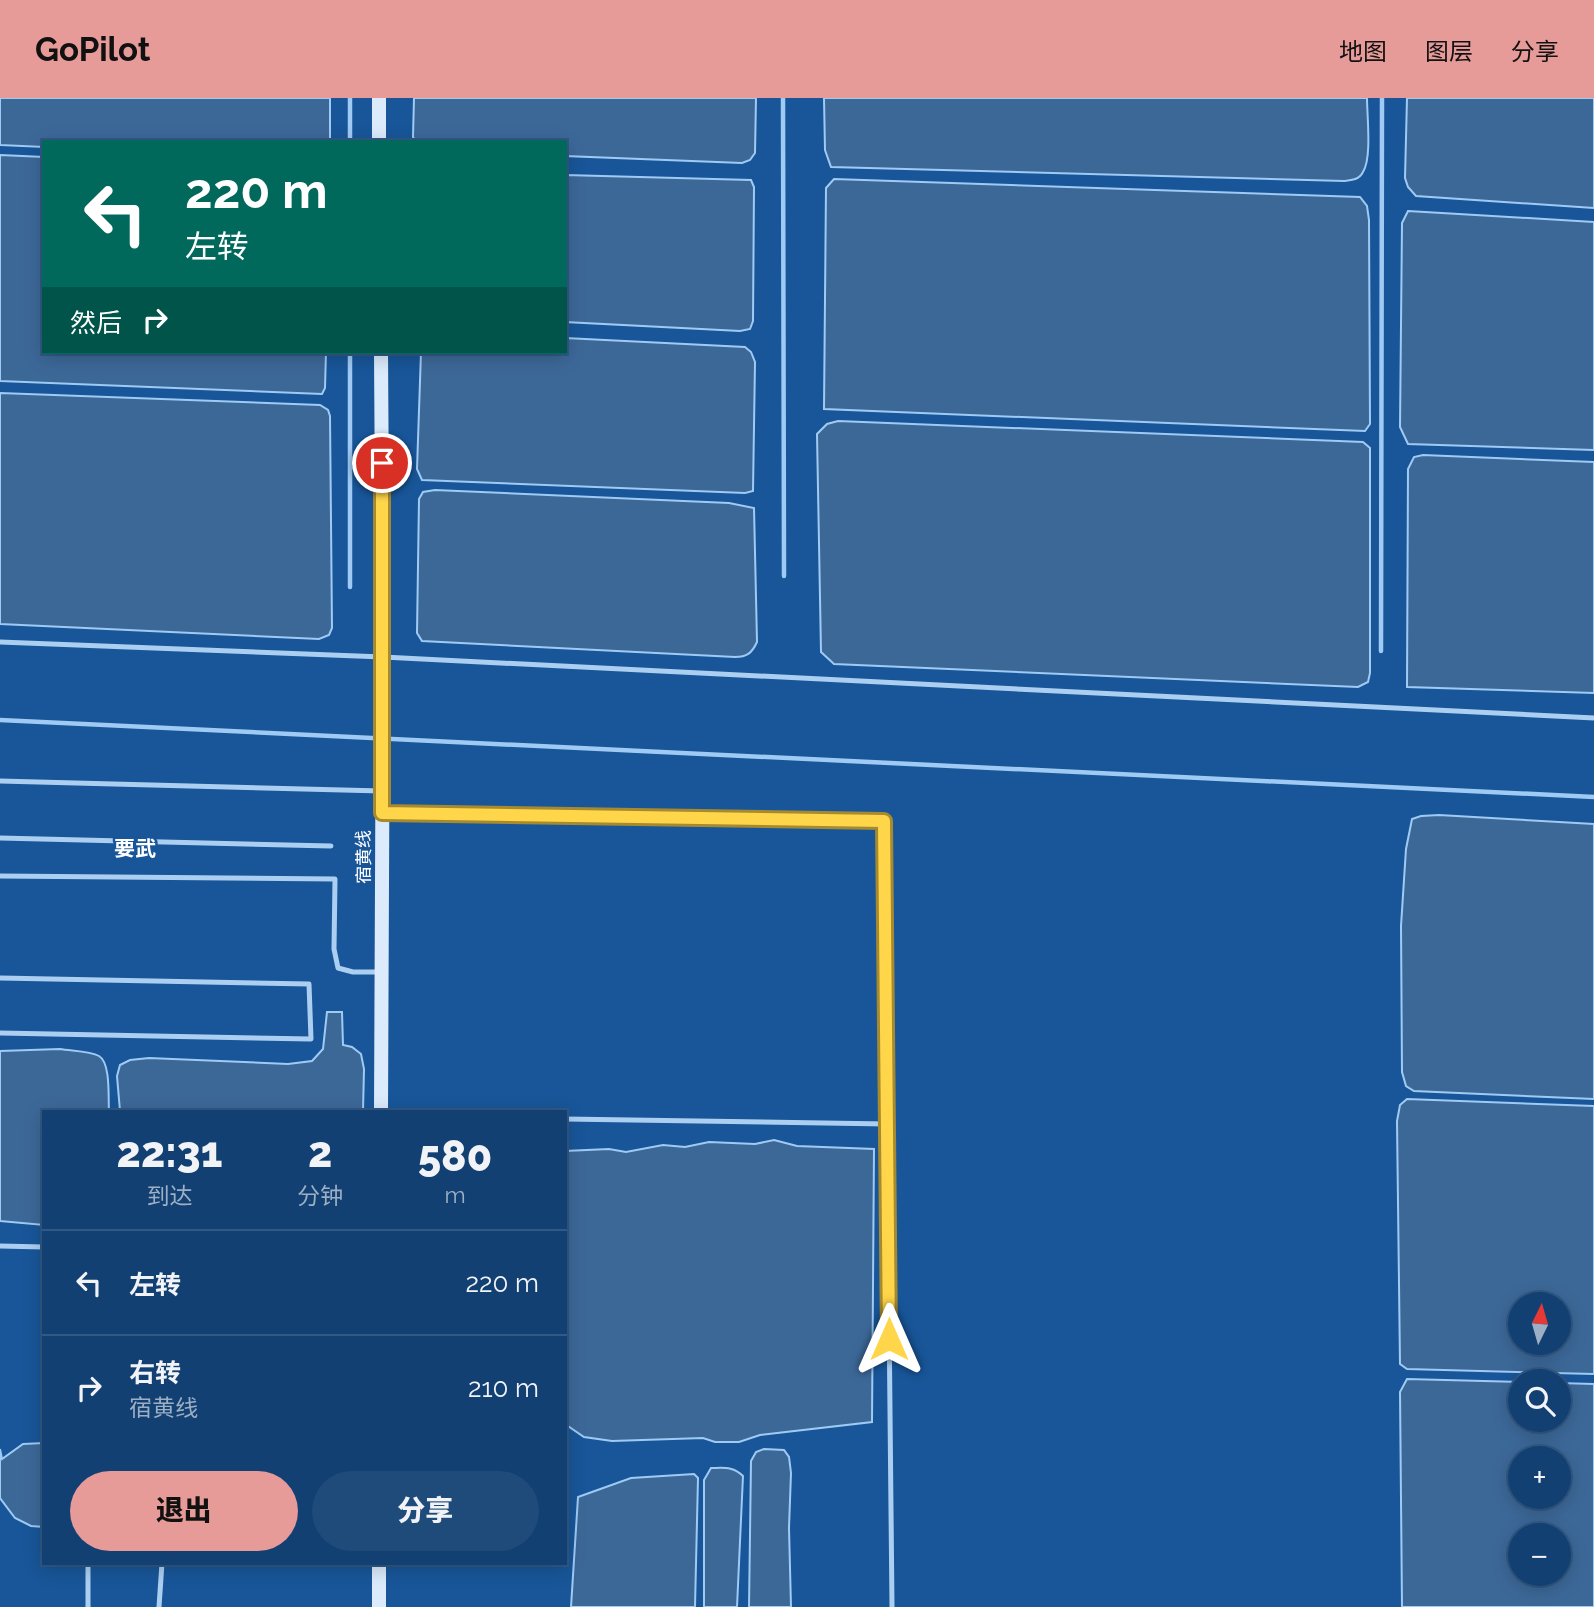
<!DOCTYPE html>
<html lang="zh">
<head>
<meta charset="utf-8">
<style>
  :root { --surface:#124073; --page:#1f4b7b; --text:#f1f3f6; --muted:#9cafc4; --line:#315985; --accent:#e69b98 }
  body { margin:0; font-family:Raleway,"Noto Sans SC",sans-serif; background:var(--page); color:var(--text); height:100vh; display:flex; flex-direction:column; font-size:26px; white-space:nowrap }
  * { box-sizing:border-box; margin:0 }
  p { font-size:23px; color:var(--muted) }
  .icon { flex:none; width:38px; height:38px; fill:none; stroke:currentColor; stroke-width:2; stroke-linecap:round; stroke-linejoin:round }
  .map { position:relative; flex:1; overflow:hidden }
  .sheet { position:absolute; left:42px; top:1012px; width:525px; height:455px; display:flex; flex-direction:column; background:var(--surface); border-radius:0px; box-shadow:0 4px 18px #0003,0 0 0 2px var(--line) }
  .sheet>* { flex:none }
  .top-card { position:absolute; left:42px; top:42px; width:525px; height:214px; border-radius:0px; box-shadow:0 4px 18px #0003,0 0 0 2px var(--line); background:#00695c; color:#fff; overflow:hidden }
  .needle { width:46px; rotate:5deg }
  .buttons { position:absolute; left:1508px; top:1194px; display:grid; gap:14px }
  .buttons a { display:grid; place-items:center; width:63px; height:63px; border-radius:50%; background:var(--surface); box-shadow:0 4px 18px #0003,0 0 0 2px var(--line); font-size:35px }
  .pin { position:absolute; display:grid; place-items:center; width:60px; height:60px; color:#fff; margin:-30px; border:4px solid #fff; border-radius:50%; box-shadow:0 2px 7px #0007 }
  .me { position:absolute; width:77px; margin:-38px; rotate:0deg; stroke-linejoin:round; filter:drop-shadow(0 0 5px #0008) }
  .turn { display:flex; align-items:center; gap:24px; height:147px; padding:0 28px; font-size:32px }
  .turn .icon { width:91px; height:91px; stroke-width:2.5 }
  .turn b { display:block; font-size:49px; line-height:60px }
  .then { display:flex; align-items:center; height:66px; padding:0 28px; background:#0003; gap:14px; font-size:26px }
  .eta { display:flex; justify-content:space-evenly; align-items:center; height:119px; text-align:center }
  .eta b { font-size:42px; font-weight:800; line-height:49px }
  .cta { display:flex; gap:14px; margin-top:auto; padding:14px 28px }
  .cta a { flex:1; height:80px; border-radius:42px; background:var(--accent); color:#111; font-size:28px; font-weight:800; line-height:80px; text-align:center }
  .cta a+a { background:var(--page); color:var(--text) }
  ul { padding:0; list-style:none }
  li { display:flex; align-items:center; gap:21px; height:105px; padding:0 28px; border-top:2px solid var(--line) }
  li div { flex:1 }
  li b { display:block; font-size:26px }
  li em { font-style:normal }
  header { display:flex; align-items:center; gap:42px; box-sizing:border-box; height:98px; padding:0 35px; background:var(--accent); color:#111 }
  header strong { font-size:33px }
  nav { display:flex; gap:38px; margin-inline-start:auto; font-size:24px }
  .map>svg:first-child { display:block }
  .water { fill:#3c6898; stroke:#9fcaf4; stroke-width:2; fill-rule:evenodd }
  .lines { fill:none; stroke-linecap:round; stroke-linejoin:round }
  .stream { stroke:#9fcaf4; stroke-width:4.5 }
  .service { stroke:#accff1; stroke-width:5 }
  .secondary { stroke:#dbebfc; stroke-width:14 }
  .route-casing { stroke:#a68a30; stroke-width:18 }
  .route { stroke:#ffd54a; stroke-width:12 }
  .labels { text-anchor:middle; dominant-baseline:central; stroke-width:5; stroke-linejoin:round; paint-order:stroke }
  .street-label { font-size:18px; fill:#fff; stroke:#185699 }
  .quarter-label { font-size:21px; font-weight:bold; fill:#fff; stroke:#185699 }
</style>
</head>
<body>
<header>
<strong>GoPilot</strong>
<nav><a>地图</a><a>图层</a><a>分享</a></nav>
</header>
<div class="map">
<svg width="1594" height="1509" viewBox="0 0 1594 1509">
  <rect width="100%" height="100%" fill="#185699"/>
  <g class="water">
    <polygon points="0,0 330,0 330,44 44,44 44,49 0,47"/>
    <polygon points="414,0 756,0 755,55 750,62 742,65 565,58 565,44 416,44 413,39"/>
    <path d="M824,0H1367C1367,18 1372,60 1363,74C1359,82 1352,82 1344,83L831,69L825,52Z"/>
    <polygon points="1407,0 1594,0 1594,110 1416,98 1408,89 1405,80"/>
    <polygon points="0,57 44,59 44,254 326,254 325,290 322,296 0,283"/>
    <polygon points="565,77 751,82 754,89 753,223 750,231 740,233 565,224"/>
    <polygon points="834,81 1360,99 1367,108 1369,122 1370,326 1365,333 824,311 826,90"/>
    <polygon points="1408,113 1594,124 1594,352 1408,346 1400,329 1402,125"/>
    <polygon points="565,240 745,249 751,254 755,264 753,393 745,395 422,382 417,371 421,254 565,254"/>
    <polygon points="0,295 320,307 328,312 330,318 332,530 329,537 319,541 0,526"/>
    <polygon points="838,323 1363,344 1370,350 1370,575 1368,584 1358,589 834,566 821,554 817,336 827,326"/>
    <polygon points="1423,357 1594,364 1594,595 1407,589 1408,371 1414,359"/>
    <path d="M435,392L729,405L754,410L757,544C752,555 747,559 735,559L422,543L417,535L419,401L423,394Z"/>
    <polygon points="1439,717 1594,726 1594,1001 1414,993 1406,988 1402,974 1401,828 1406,751 1412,721 1421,718"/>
    <polygon points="327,914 342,914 343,947 352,949 361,956 364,971 363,1013 120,1013 117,978 120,967 130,962 149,960 288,966 312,963 323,951"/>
    <path d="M60,951C71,953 90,953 99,958C111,965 108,1000 109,1013H44V1127L0,1123V953Z"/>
    <path d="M1407,1001L1594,1008V1276L1407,1271L1400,1266L1397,1023L1400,1007ZM1521,1206H1559V1244H1521Z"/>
    <polygon points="774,1042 797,1048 874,1051 872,1324 760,1337 739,1344 715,1344 703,1340 612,1343 584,1339 565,1326 565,1053 609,1051 626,1054 663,1047 685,1049 709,1044 755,1046"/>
    <path d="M1407,1281L1521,1284V1321H1559V1285L1594,1286V1509H1402L1400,1294ZM1521,1360H1559V1398H1521ZM1521,1437H1559V1475H1521Z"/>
    <polygon points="44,1345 44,1429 31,1428 15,1420 0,1400 0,1351 2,1361 23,1346"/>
    <polygon points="764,1351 784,1352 789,1359 791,1375 789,1430 791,1509 749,1509 751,1363 756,1354"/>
    <path d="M711,1370C724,1370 733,1368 743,1378L737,1509H704V1382Z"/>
    <polygon points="694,1376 698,1380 695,1509 571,1509 578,1399 631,1380"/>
  </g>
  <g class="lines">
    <g class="stream">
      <polyline points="783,0 784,478"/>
      <polyline points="350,44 350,0"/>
      <polyline points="350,489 350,254"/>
      <polyline points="1381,553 1382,0"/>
      <polyline points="0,622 1594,699"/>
    </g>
    <g class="service">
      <polyline points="0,544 383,559 1594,620"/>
      <polyline points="0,683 382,693"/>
      <polyline points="385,715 884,723 892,1509"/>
      <polyline points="0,740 331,748"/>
      <polyline points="0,778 335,781 334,851 338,870 353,874 379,874"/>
      <polyline points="0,880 309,886 311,941 0,935"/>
      <polyline points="565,1021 887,1026"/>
      <polyline points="0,1148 44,1149"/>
      <polyline points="88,1465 88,1509"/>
      <polyline points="159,1509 162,1465"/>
    </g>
    <g class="secondary">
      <polyline points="379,0 379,44"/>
      <polyline points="381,254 383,559 381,1013"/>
      <polyline points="379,1509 379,1465"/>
    </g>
  </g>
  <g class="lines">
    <g class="route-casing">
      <polyline id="route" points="382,365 382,715 884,723 889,1241"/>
    </g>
    <use href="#route" class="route"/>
  </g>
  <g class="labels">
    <g class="street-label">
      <text transform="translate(363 759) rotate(-90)">宿黄线</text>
    </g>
    <g class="quarter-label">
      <text x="135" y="750">要武</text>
    </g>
  </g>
</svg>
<div class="buttons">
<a><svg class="needle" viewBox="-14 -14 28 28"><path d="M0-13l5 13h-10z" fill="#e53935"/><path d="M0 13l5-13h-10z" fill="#9cafc4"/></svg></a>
<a><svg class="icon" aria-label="search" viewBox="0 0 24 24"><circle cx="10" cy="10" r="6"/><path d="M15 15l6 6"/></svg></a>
<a>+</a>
<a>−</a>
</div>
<div class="pin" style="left:382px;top:365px;background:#d93025"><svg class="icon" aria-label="arrive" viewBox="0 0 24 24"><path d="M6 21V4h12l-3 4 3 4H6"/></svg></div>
<svg class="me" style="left:889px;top:1241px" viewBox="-20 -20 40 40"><path d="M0-17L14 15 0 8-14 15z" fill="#ffd54a" stroke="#fff" stroke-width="4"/></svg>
<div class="top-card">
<div class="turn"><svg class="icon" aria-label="left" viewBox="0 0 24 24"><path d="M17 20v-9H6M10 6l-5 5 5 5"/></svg><div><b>220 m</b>左转</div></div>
<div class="then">然后<svg class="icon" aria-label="right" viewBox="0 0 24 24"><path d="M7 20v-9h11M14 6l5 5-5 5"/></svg></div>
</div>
<section class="sheet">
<div class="eta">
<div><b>22:31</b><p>到达</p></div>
<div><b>2</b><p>分钟</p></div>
<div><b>580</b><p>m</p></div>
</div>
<ul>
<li><svg class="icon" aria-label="left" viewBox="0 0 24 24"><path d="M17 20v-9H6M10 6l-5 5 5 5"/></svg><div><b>左转</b></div><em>220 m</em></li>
<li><svg class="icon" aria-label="right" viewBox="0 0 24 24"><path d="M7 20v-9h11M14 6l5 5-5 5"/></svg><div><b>右转</b><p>宿黄线</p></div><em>210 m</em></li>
</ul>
<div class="cta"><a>退出</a><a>分享</a></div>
</section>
</div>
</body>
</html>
